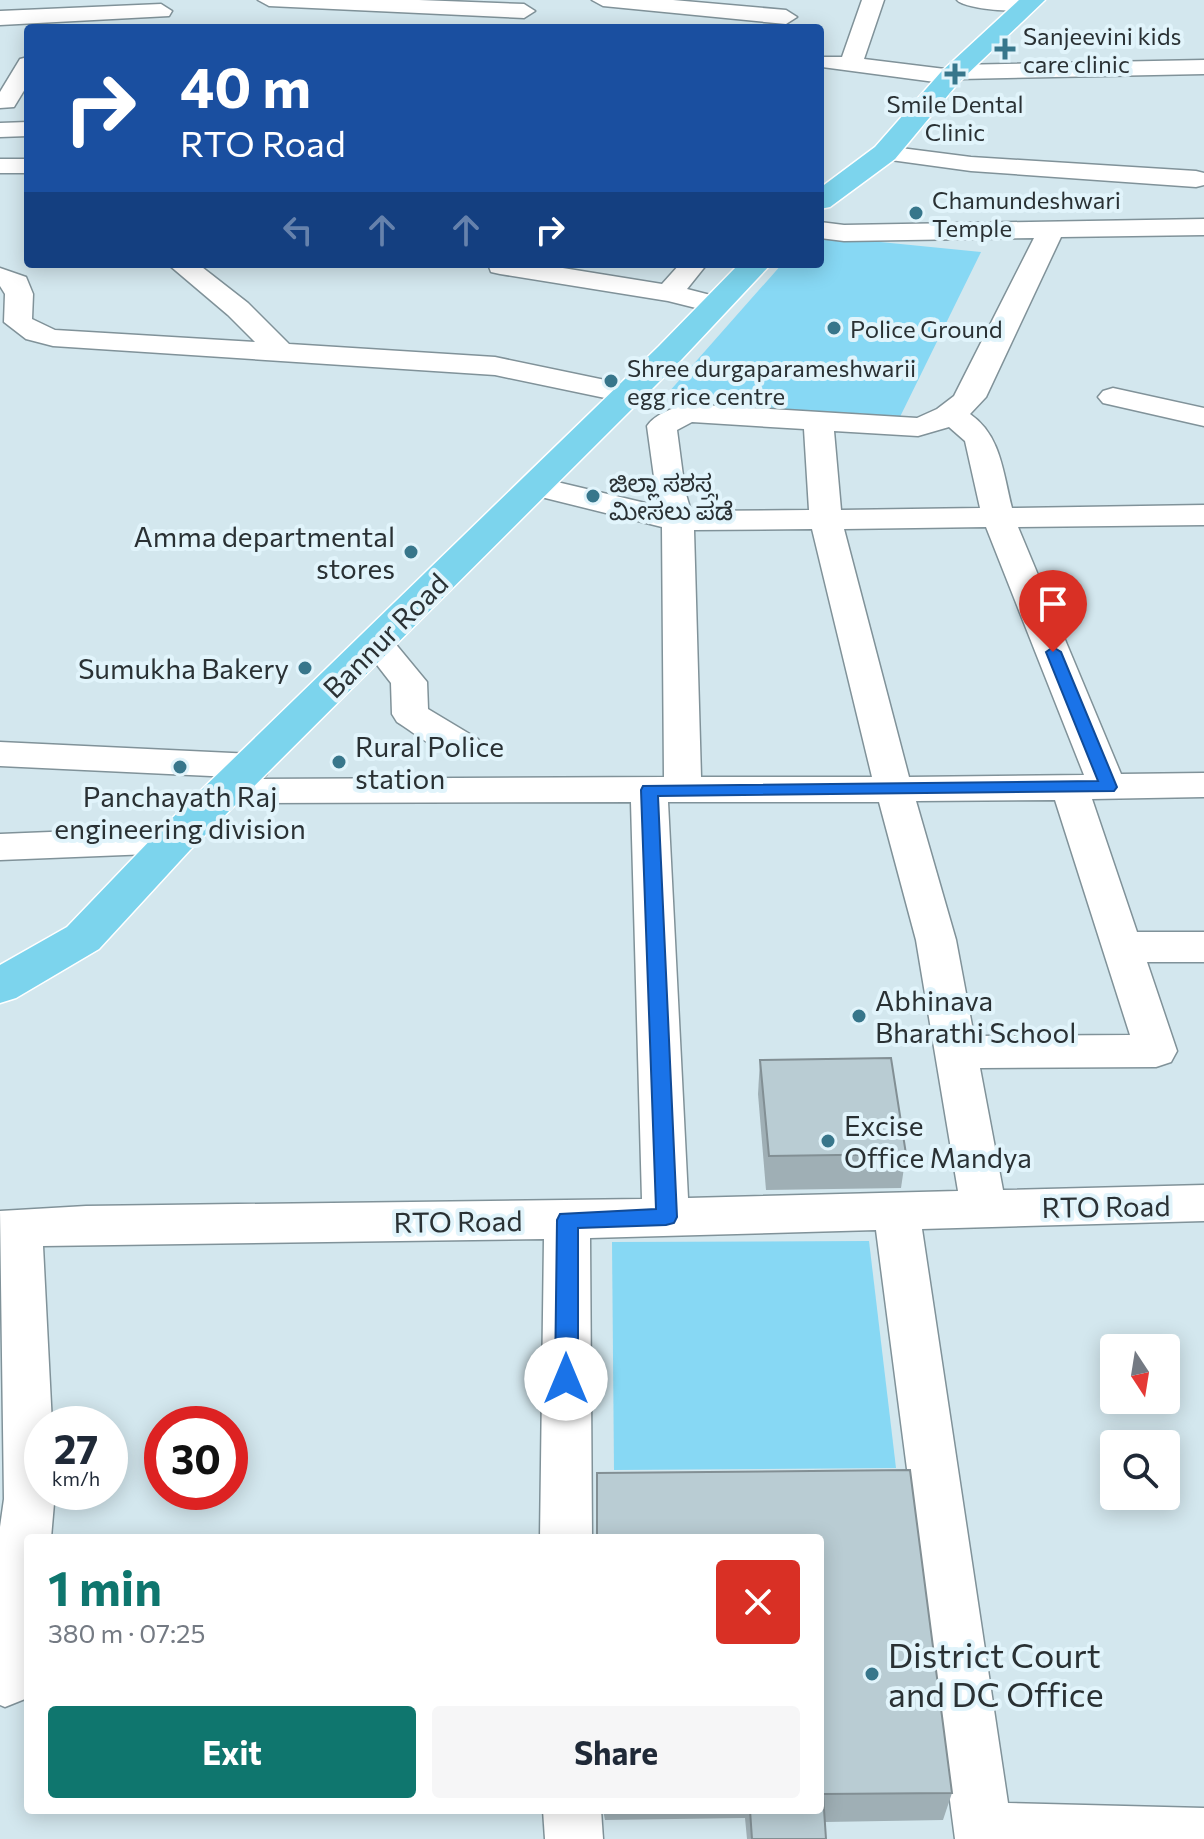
<!DOCTYPE html>
<html lang="en">
<head>
<meta charset="utf-8">
<style>
  :root { --surface:#fff; --page:#f6f6f7; --text:#1f2937; --muted:#747a83; --accent:#0f766e }
  body { margin:0; font-family:Commissioner,"Noto Sans Kannada",sans-serif; background:var(--page); color:var(--text); height:100vh; display:flex; flex-direction:column; font-size:30px; white-space:nowrap }
  * { box-sizing:border-box; margin:0 }
  p { font-size:26px; color:var(--muted) }
  .icon { flex:none; width:44px; height:44px; fill:none; stroke:currentColor; stroke-width:2; stroke-linecap:round; stroke-linejoin:round }
  .map { position:relative; flex:1; overflow:hidden }
  .drawer { position:absolute; left:24px; top:1534px; width:800px; height:280px; display:flex; flex-direction:column; background:var(--surface); border-radius:8px; box-shadow:0 4px 20px #0003 }
  .drawer>* { flex:none }
  .banner { position:absolute; left:24px; top:24px; width:800px; height:244px; border-radius:8px; box-shadow:0 4px 20px #0003; background:#1a4fa0; color:#fff; overflow:hidden }
  .needle { width:52px; rotate:168deg }
  .fabs { position:absolute; left:1100px; top:1334px; display:grid; gap:16px }
  .fabs a { display:grid; place-items:center; width:80px; height:80px; border-radius:8px; background:var(--surface); box-shadow:0 4px 20px #0003; font-size:40px }
  .speed { position:absolute; left:24px; top:1406px; display:flex; gap:16px; font-size:40px; font-weight:700; text-align:center }
  .speed>* { display:grid; place-content:center; width:104px; height:104px; border-radius:50%; background:var(--surface); box-shadow:0 4px 20px #0003; line-height:1 }
  .speed small { font-size:20px; font-weight:400 }
  .speed .limit { border:12px solid #d22; background:#fff; color:#111 }
  .pin { position:absolute; display:grid; place-items:center; width:68px; height:68px; color:#fff; margin:-82px -34px; border-radius:50% 50% 50% 0; rotate:-45deg; box-shadow:0 0 8px #0007 }
  .pin .icon { rotate:45deg }
  .me { position:absolute; width:88px; margin:-44px; rotate:0deg; stroke-linejoin:round; filter:drop-shadow(0 0 6px #0008) }
  .turn { display:flex; align-items:center; gap:28px; height:168px; padding:0 24px; font-size:36px }
  .turn .icon { width:104px; height:104px; stroke-width:2.5 }
  .turn b { display:block; font-size:56px; line-height:68px }
  .lanes { display:flex; align-items:center; height:76px; padding:0 24px; background:#0003; justify-content:center; gap:40px; direction:ltr }
  .lanes .off { opacity:.35 }
  .round { display:grid; place-items:center; flex:none; width:84px; height:84px; border-radius:8px; background:var(--page) }
  .head { display:flex; align-items:center; justify-content:space-between; height:136px; padding:0 24px }
  h1 { font-size:48px; font-weight:700; line-height:60px; color:var(--accent) }
  .button { display:flex; gap:16px; margin-top:auto; padding:16px 24px }
  .button a { flex:1; height:92px; border-radius:8px; background:var(--accent); color:#fff; font-size:32px; font-weight:700; line-height:92px; text-align:center }
  .button a+a { background:var(--page); color:var(--text) }
  .map>svg:first-child { display:block }
  .green { fill:#87d8f4 }
  .lines { fill:none; stroke-linecap:round; stroke-linejoin:round }
  .minor-casing { stroke:#809299; stroke-width:3 }
  .major-casing { stroke:#fff; stroke-width:3 }
  .minor { fill:#fff; fill-rule:evenodd }
  .major { fill:#7cd4ed; fill-rule:evenodd }
  .wall { fill:#9fafb5 }
  .building { fill:#b9ccd3; stroke:#828f94; stroke-width:2 }
  .route { fill:#1a73e8; stroke:#114b97; stroke-width:2 }
  .poi-dot { fill:#37768b; stroke:#e1f4fb; stroke-width:3 }
  .labels { text-anchor:middle; dominant-baseline:central; stroke-width:8; stroke-linejoin:round; paint-order:stroke }
  .far-poi-label { font-size:24px; fill:#2a3134; stroke:#e1f4fb; text-anchor:start }
  .poi-label { font-size:28px; fill:#2a3134; stroke:#e1f4fb; text-anchor:start }
  .street-label { font-size:28px; fill:#2a3134; stroke:#e1f4fb }
  .near-poi-label { font-size:34px; fill:#2a3134; stroke:#e1f4fb; text-anchor:start }
</style>
</head>
<body>
<div class="map">
<svg width="1204" height="1839" viewBox="0 0 1204 1839">
  <rect width="100%" height="100%" fill="#d3e7ee"/>
  <g class="green">
    <polygon points="820,236 981,252 896,425 668,393 782,264 820,264"/>
    <polygon points="869,1241 896,1468 614,1470 612,1242"/>
  </g>
  <g class="lines">
    <g class="minor-casing">
      <g id="minor">
        <polygon points="258,0 419,0 524,4 535,11 524,18 269,6"/>
        <polygon points="592,0 673,0 786,10 797,17 786,24 603,6"/>
        <polygon points="862,0 884,0 864,59 945,69 955,65 1204,60 1204,74 960,79 950,84 822,67 822,57 842,57"/>
        <path d="M957,0H1033L1038,5C1029,15 966,10 957,0Z"/>
        <polygon points="161,4 172,11 169,16 0,25 0,11"/>
        <polygon points="28,57 28,84 14,107 0,108 0,92 20,59"/>
        <polygon points="28,122 28,136 0,137 0,123"/>
        <polygon points="885,146 971,157 1196,171 1204,173 1204,185 1196,187 971,171 876,158 873,153 876,148"/>
        <rect x="0" y="159" width="28" height="14"/>
        <path d="M1204,219V235L1061,237L986,397L970,414C1001,435 1003,473 1012,508L1204,505V525L1018,527L1121,774L1204,773V797L1092,799L1137,932H1204V962H1147L1177,1051L1171,1062L1156,1067L980,1068L1003,1190L1204,1185V1221L922,1229L1008,1803L1204,1808V1839H955L876,1230L590,1238L592,1538H540L544,1239L43,1246L52,1424H42V1492H55L51,1538H28V1691L25,1699L5,1707L0,1705V1527L4,1499L0,1211L86,1206L642,1199L631,802L227,803L214,800L208,791L214,782L227,779L664,777L662,527L525,493L520,486L525,479L536,477L658,506L647,426C655,414 673,408 687,404L917,418L937,409L954,396L1034,238L844,241L820,238V222L844,225ZM692,422L804,429L809,510L691,511L685,491L677,430ZM949,427L965,441L980,508L841,510L834,431L918,436ZM986,527L1084,775L909,777L844,529ZM812,529L872,777H701L694,530ZM1055,800L1130,1035L974,1036L956,940L916,801ZM668,802H879L916,940L958,1191L688,1198Z"/>
        <polygon points="198,264 248,303 289,344 495,357 629,385 639,388 644,394 639,400 629,403 495,375 53,346 26,339 4,322 5,294 0,286 0,268 26,277 33,294 32,319 55,330 255,342 228,315 169,265"/>
        <polygon points="488,264 538,264 662,284 680,264 707,264 687,289 726,299 730,305 726,311 716,313 668,301 500,274 491,272"/>
        <polygon points="1113,388 1204,408 1204,426 1103,403 1098,397 1103,391"/>
        <path d="M377,633L389,636L427,682L428,709L478,739L483,747L478,755C449,763 421,737 397,722L392,714L391,683L360,643L365,636Z"/>
        <polygon points="0,742 253,754 266,757 271,766 266,775 253,778 0,766"/>
        <polygon points="175,827 189,831 194,840 189,849 175,853 0,860 0,834"/>
        <polygon points="543,1810 601,1810 603,1839 545,1839"/>
      </g>
    </g>
    <g class="major-casing">
      <g id="major">
        <polygon points="1019,0 1045,0 959,82 895,159 830,207 820,209 820,188 875,147 941,72"/>
        <polygon points="739,264 771,264 681,360 190,850 99,949 16,998 0,1003 0,965 67,927 160,830 659,346"/>
      </g>
    </g>
    <use href="#minor" class="minor"/>
    <use href="#major" class="major"/>
  </g>
  <g class="wall">
    <polygon points="760,1060 906,1154 901,1188 766,1190 758,1094"/>
    <polygon points="820,1538 952,1793 943,1820 825,1822 826,1839 747,1839 745,1818 605,1820 603,1810 820,1810"/>
  </g>
  <g class="building">
    <polygon points="891,1058 906,1154 769,1156 760,1060"/>
    <polygon points="910,1470 952,1793 823,1794 826,1839 752,1839 750,1810 820,1810 820,1538 597,1538 597,1473"/>
  </g>
  <polygon class="route" points="1053,647 1061,652 1117,787 1114,791 658,796 677,1217 674,1223 666,1225 578,1228 578,1379 574,1386 566,1389 558,1386 555,1379 557,1220 560,1214 656,1209 641,790 643,786 1098,781 1046,652"/>
  <g class="poi-dot">
    <path d="M1001 37h8v8h8v8h-8v8h-8v-8h-8v-8h8z"/>
    <path d="M951 62h8v8h8v8h-8v8h-8v-8h-8v-8h8z"/>
    <circle cx="916" cy="213" r="8"/>
    <circle cx="834" cy="328" r="8"/>
    <circle cx="611" cy="381" r="8"/>
    <circle cx="593" cy="496" r="8"/>
    <circle cx="411" cy="552" r="8"/>
    <circle cx="305" cy="668" r="8"/>
    <circle cx="339" cy="762" r="8"/>
    <circle cx="180" cy="767" r="8"/>
    <circle cx="859" cy="1016" r="8"/>
    <circle cx="828" cy="1141" r="8"/>
    <circle cx="872" cy="1674" r="8"/>
  </g>
  <g class="labels">
    <g class="far-poi-label">
      <text x="1023" y="35">Sanjeevini kids<tspan x="1023" dy="28">care clinic</tspan></text>
      <text x="955" y="103" text-anchor="middle">Smile Dental<tspan x="955" dy="28">Clinic</tspan></text>
      <text x="932" y="199">Chamundeshwari<tspan x="932" dy="28">Temple</tspan></text>
      <text x="850" y="328">Police Ground</text>
      <text x="627" y="367">Shree durgaparameshwarii<tspan x="627" dy="28">egg rice centre</tspan></text>
      <text x="609" y="482">ಜಿಲ್ಲಾ ಸಶಸ್ತ್ರ<tspan x="609" dy="28">ಮೀಸಲು ಪಡೆ</tspan></text>
    </g>
    <g class="poi-label">
      <text x="395" y="536" text-anchor="end">Amma departmental<tspan x="395" dy="32">stores</tspan></text>
      <text x="289" y="668" text-anchor="end">Sumukha Bakery</text>
      <text x="355" y="746">Rural Police<tspan x="355" dy="32">station</tspan></text>
      <text x="180" y="796" text-anchor="middle">Panchayath Raj<tspan x="180" dy="32">engineering division</tspan></text>
      <text x="875" y="1000">Abhinava<tspan x="875" dy="32">Bharathi School</tspan></text>
      <text x="844" y="1125">Excise<tspan x="844" dy="32">Office Mandya</tspan></text>
    </g>
    <g class="street-label">
      <text transform="translate(385 635) rotate(-45)">Bannur Road</text>
      <text transform="translate(1106 1206) rotate(-1)">RTO Road</text>
      <text transform="translate(458 1221) rotate(-1)">RTO Road</text>
    </g>
    <g class="near-poi-label">
      <text x="888" y="1654">District Court<tspan x="888" dy="39">and DC Office</tspan></text>
    </g>
  </g>
</svg>
<div class="fabs">
<a><svg class="needle" viewBox="-14 -14 28 28"><path d="M0-13l5 13h-10z" fill="#e53935"/><path d="M0 13l5-13h-10z" fill="#747a83"/></svg></a>
<a><svg class="icon" aria-label="search" viewBox="0 0 24 24"><circle cx="10" cy="10" r="6"/><path d="M15 15l6 6"/></svg></a>
</div>
<div class="speed"><div>27<small>km/h</small></div><div class="limit">30</div></div>
<div class="pin" style="left:1053px;top:652px;background:#d93025"><svg class="icon" aria-label="arrive" viewBox="0 0 24 24"><path d="M6 21V4h12l-3 4 3 4H6"/></svg></div>
<svg class="me" style="left:566px;top:1379px" viewBox="-20 -20 40 40"><circle r="19" fill="#fff"/><path d="M0-13L10 11 0 6-10 11z" fill="#1a73e8"/></svg>
<div class="banner">
<div class="turn"><svg class="icon" aria-label="right" viewBox="0 0 24 24"><path d="M7 20v-9h11M14 6l5 5-5 5"/></svg><div><b>40 m</b>RTO Road</div></div>
<div class="lanes"><svg class="icon off" aria-label="left" viewBox="0 0 24 24"><path d="M17 20v-9H6M10 6l-5 5 5 5"/></svg><svg class="icon off" aria-label="ahead" viewBox="0 0 24 24"><path d="M12 20V5M6 11l6-6 6 6"/></svg><svg class="icon off" aria-label="ahead" viewBox="0 0 24 24"><path d="M12 20V5M6 11l6-6 6 6"/></svg><svg class="icon" aria-label="right" viewBox="0 0 24 24"><path d="M7 20v-9h11M14 6l5 5-5 5"/></svg></div>
</div>
<section class="drawer">
<div class="head"><div><h1>1 min</h1><p>380 m · 07:25</p></div><a class="round" style="background:#d93025;color:#fff"><svg class="icon" aria-label="close" viewBox="0 0 24 24"><path d="M6 6l12 12M18 6L6 18"/></svg></a></div>
<div class="button"><a>Exit</a><a>Share</a></div>
</section>
</div>
</body>
</html>
